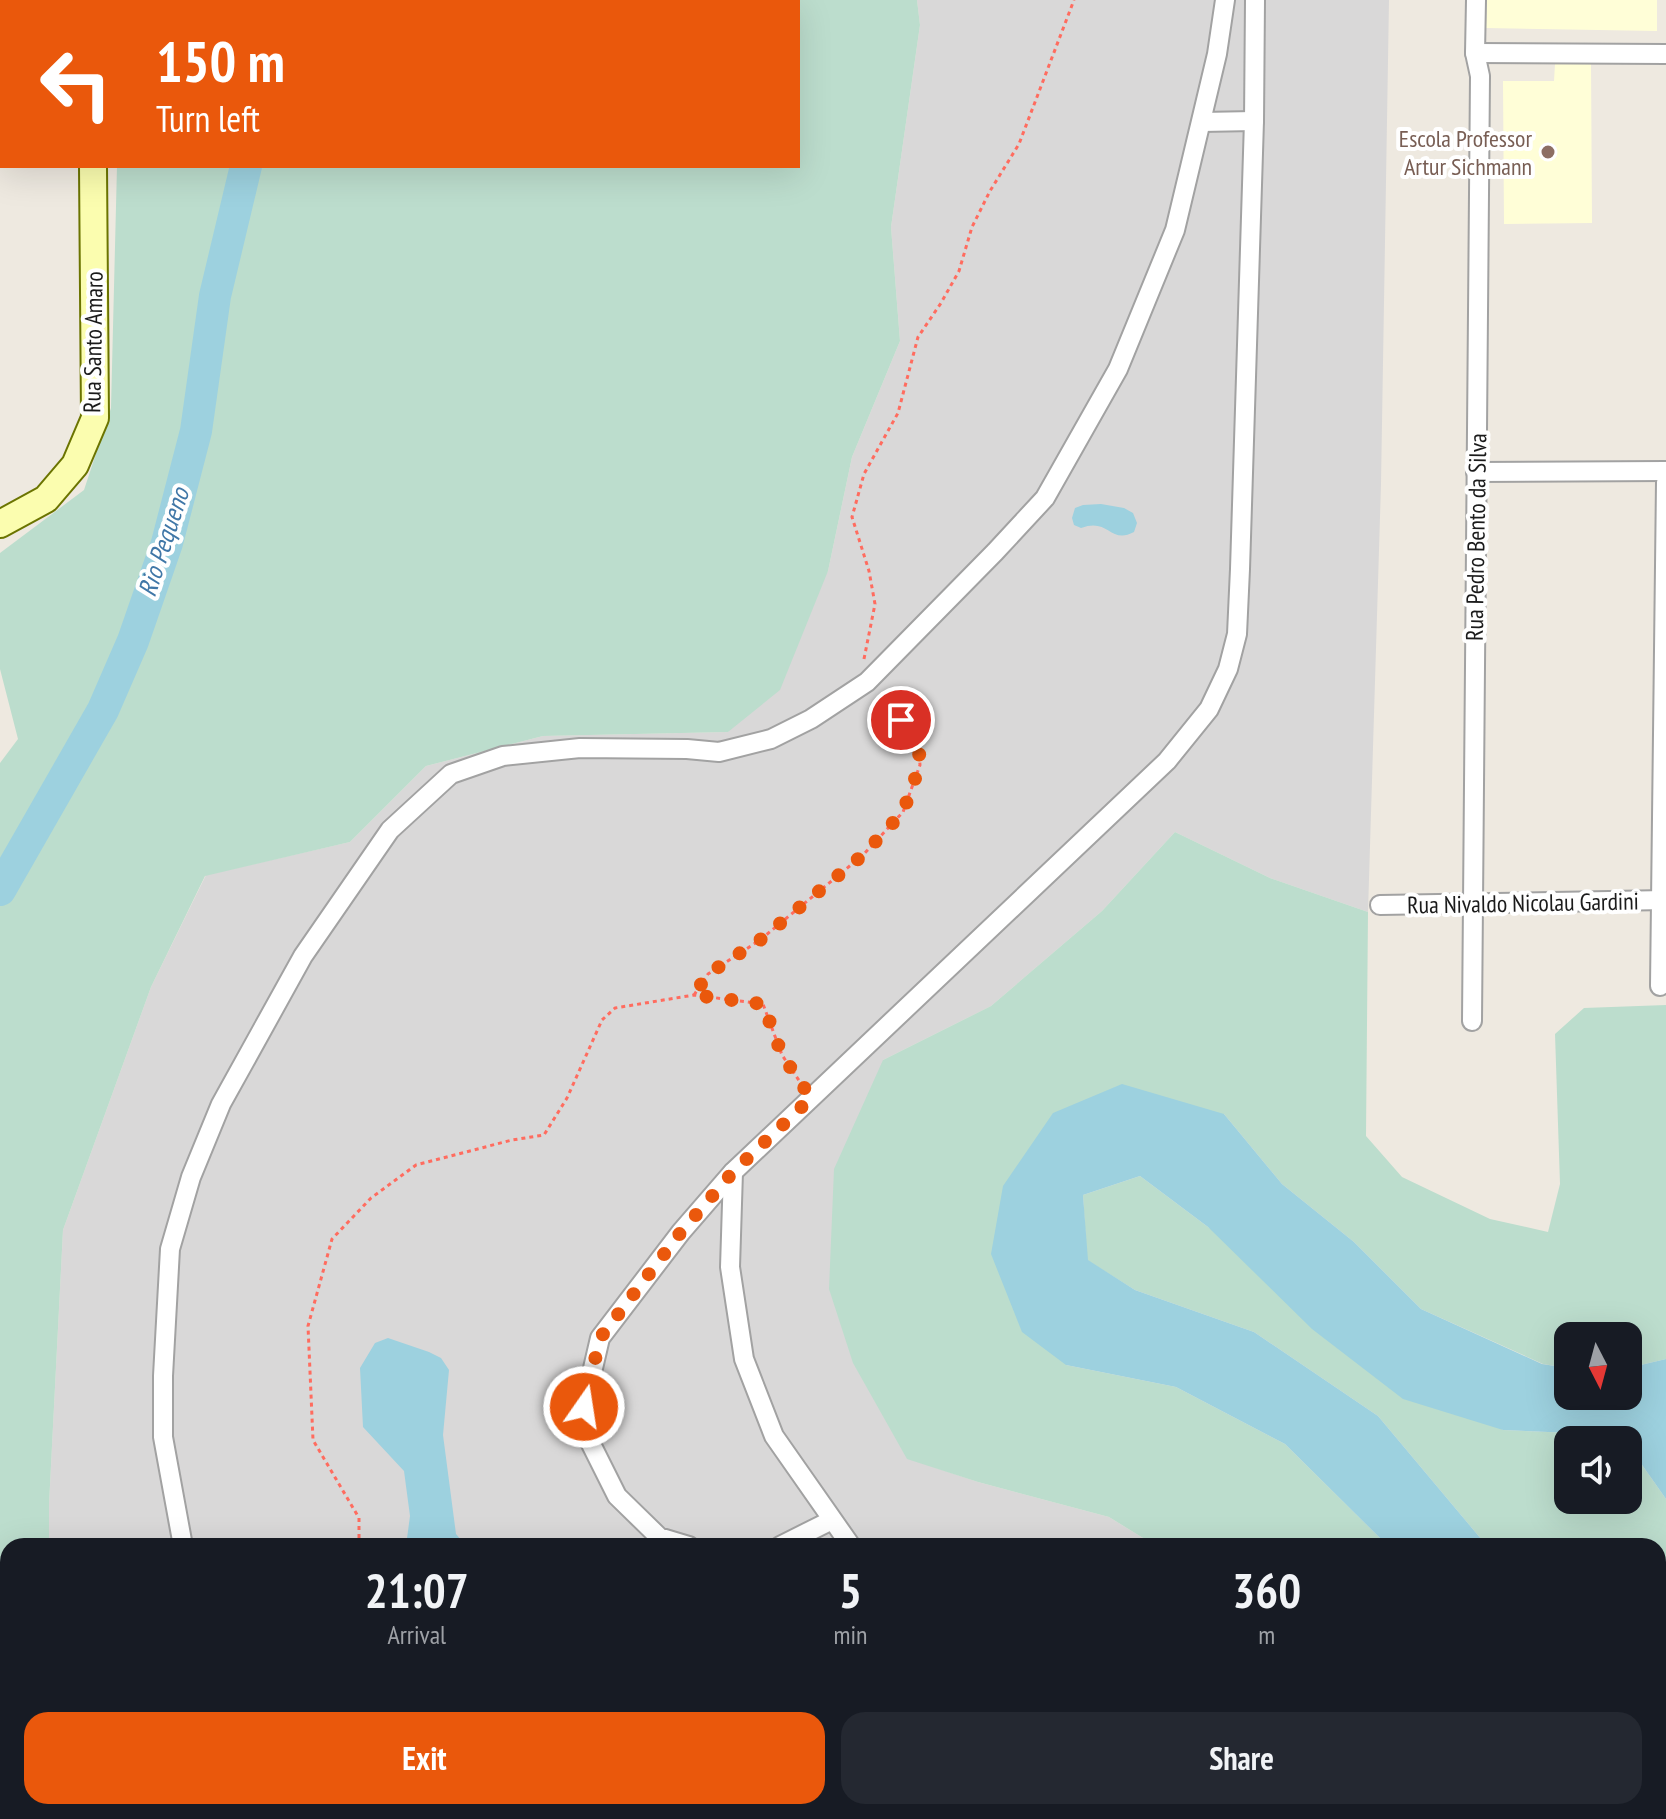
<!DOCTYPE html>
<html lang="en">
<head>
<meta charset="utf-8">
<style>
  :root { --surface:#171b24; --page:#242831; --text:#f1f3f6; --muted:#9ea1a6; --accent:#ea580c }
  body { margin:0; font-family:"PT Sans Narrow",sans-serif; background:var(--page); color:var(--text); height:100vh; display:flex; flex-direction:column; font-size:30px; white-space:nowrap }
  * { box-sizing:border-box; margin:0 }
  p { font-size:26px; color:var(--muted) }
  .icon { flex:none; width:44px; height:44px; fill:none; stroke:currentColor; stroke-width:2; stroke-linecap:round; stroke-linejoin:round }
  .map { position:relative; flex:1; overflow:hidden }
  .sheet { position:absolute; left:0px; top:1538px; width:1666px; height:282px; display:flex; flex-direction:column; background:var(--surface); border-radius:24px 24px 0 0; box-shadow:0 8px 32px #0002 }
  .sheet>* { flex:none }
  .hud { position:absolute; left:0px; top:0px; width:800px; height:168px; box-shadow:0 8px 32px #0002; background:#ea580c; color:#fff; overflow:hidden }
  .needle { width:52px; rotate:174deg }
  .buttons { position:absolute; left:1554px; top:1322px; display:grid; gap:16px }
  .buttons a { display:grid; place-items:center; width:88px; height:88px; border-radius:16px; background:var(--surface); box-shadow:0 8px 32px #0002; font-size:40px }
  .pin { position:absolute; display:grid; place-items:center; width:68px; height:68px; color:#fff; margin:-34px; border:4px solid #fff; border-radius:50%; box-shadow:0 2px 8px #0007 }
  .me { position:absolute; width:88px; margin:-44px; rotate:13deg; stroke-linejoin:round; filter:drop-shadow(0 0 6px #0008) }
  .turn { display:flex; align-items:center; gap:28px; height:168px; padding:0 24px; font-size:36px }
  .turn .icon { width:104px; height:104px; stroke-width:2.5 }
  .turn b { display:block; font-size:56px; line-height:68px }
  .eta { display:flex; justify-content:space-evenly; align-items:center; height:136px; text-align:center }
  .eta b { font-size:48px; font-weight:700; line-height:56px }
  .primary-button { display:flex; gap:16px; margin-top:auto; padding:16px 24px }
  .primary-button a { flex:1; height:92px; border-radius:24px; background:var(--accent); color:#fff; font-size:32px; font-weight:700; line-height:92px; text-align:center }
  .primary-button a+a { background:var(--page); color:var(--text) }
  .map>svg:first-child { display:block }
  .residential { fill:#d9d8d8 }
  .education { fill:#fffed7 }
  .wetland { fill:#bcddcd }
  .water { fill:#9dd1df }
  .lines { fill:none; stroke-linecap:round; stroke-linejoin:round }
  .river { stroke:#9dd1df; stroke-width:32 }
  .street-casing { stroke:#a2a2a2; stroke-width:22 }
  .secondary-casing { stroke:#6b7400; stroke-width:30 }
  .path { stroke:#ff6c5f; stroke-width:3; stroke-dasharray:4 4; stroke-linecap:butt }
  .street { stroke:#fff; stroke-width:18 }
  .secondary { stroke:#fbfdaf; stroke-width:26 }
  .route { stroke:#ea580c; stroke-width:14; stroke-dasharray:0 25.2 }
  .education-dot { fill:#8d6e63; stroke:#fff; stroke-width:3 }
  .labels { text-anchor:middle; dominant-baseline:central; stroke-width:8; stroke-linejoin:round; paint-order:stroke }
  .education-label { font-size:24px; fill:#785e54; stroke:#fff; text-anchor:end }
  .street-label { font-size:24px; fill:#1b1b1b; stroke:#fff }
  .water-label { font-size:26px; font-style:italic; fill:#4077a7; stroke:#fff }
</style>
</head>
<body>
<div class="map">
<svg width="1666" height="1819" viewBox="0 0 1666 1819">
  <rect width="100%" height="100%" fill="#eee9e0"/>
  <g class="residential">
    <polygon points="917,0 1389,0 1381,484 1368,912 1270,878 1175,832 1102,911 991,1006 883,1060 907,1458 978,1482 1109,1517 1156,1546 49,1546 49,1505 63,1230 151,987 206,875 350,842 426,766 543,736 728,732 828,571 852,457 900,341 891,227 920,25"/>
    <polygon points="207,1812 895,1812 881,1819 219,1819"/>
  </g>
  <g class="education">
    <polygon points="1487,0 1657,0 1657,31 1486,28"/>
    <polygon points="1591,63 1592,223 1504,224 1503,81 1554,81 1555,64"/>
  </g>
  <g class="wetland">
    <polygon points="122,0 917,0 920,25 891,227 900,341 852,457 828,571 780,690 728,732 543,736 426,766 350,842 205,876 151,987 63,1230 49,1505 49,1546 8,1546 8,1812 207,1812 219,1819 0,1819 0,763 18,739 0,669 0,553 84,490 111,408 117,166 798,166 798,2 122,2"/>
    <polygon points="1175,832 1270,878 1368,912 1366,1136 1402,1177 1490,1219 1548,1232 1560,1184 1555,1034 1584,1008 1666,1005 1666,1359 1628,1368 1628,1336 1568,1336 1568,1368 1543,1364 1421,1309 1354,1242 1282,1184 1224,1114 1053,1113 1066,1365 1176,1387 1285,1444 1388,1546 1156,1546 1109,1517 978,1482 907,1459 853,1363 829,1289 834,1169 883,1060 991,1006 1102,911"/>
    <polygon points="1140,1176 1208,1227 1503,1430 1620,1435 1624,1440 1568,1440 1568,1500 1628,1500 1628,1445 1666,1499 1666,1679 1658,1674 1658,1546 1487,1546 1378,1416 1254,1332 1135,1290 1087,1260 1083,1195"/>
    <polygon points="895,1812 1630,1812 1627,1819 881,1819"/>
  </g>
  <g class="water">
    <path d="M1101,504L1124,508L1133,513L1137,523L1134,532C1110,545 1109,517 1081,528L1074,525L1072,518L1075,508L1083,505Z"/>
    <polygon points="1122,1084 1224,1114 1282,1184 1354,1242 1421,1309 1542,1364 1568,1368 1568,1396 1628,1396 1628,1368 1666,1359 1666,1499 1628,1445 1628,1440 1624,1440 1620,1435 1503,1430 1403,1399 1312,1329 1208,1227 1140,1176 1083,1195 1088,1260 1135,1290 1254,1332 1378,1416 1487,1546 1388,1546 1285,1444 1176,1387 1066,1365 1022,1332 991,1254 1003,1186 1053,1113"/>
    <polygon points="388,1338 429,1352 441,1358 449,1370 443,1435 456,1534 466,1546 406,1546 410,1516 404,1471 363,1427 360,1368 375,1343"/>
    <polygon points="1658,1674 1666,1679 1666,1819 1627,1819 1630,1812 1658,1812"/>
  </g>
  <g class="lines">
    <g class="river">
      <polyline points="272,2 272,0"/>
      <polyline points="0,890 103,710 133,641 167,543 196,431 215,296 246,166"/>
    </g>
    <g class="street-casing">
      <g id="street">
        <polyline points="1475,53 1666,54"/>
        <polyline points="1202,122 1254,121"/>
        <polyline points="1476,472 1666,471"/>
        <polyline points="1380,905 1666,900"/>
        <polyline points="1660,986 1666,482"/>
        <polyline points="1472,1021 1480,76 1475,53 1476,0"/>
        <polyline points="733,1172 730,1267 744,1359 774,1436 851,1546"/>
        <polyline points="183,1546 163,1437 163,1376 170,1249 191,1177 221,1104 303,956 390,830 451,774 503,756 580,748 687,749 719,752 771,739 811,719 867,682 995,552 1045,498 1118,369 1175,230 1217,54 1225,0"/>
        <polyline points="689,1546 659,1537 617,1496 587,1436 584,1407 600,1338 681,1232 733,1172 1167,761 1209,709 1228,669 1237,634 1240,569 1254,121 1255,0"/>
        <polyline points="780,1546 832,1520"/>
      </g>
    </g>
    <g class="secondary-casing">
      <g id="secondary">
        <polyline points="91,0 91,2"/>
        <polyline points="0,524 46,499 75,465 95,418 93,166"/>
      </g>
    </g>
    <g class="path">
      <polyline points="864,659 875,604 869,571 852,517 864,474 898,413 918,337 941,303 959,271 972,227 990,191 1019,144 1074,0"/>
      <polyline points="694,995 708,974 760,940 863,855 903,812 920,765 918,739 878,694"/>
      <polyline points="359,1546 359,1518 313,1440 308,1326 332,1239 371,1198 416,1165 512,1140 544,1135 567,1098 602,1020 615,1008 694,995 763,1004 782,1055 800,1082"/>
    </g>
    <use href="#street" class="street"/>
    <use href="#secondary" class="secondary"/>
  </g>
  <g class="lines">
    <polyline class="route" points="584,1407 600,1338 681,1232 733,1172 811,1098 782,1055 763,1004 694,995 708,974 760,940 863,855 903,812 920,765 918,739 901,720"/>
  </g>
  <circle class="education-dot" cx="1548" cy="152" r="8"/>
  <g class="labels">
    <g class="education-label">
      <text x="1532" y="138">Escola Professor<tspan x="1532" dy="28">Artur Sichmann</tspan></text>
    </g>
    <g class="street-label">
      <text transform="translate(93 342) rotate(-89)">Rua Santo Amaro</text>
      <text transform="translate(1476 537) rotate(-89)">Rua Pedro Bento da Silva</text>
      <text transform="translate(1523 903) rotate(-1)">Rua Nivaldo Nicolau Gardini</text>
    </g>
    <g class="water-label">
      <text transform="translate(163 542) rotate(-72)">Rio Pequeno</text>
    </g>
  </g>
</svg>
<div class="buttons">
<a><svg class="needle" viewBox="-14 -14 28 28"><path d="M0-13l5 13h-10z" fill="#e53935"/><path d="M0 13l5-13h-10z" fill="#9ea1a6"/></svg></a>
<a><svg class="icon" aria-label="sound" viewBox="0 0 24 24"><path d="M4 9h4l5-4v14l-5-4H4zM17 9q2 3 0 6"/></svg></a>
</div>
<div class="pin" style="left:901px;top:720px;background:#d93025"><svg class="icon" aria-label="arrive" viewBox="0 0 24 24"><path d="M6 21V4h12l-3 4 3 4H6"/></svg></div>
<svg class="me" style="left:584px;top:1407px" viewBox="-20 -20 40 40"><circle r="17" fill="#ea580c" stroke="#fff" stroke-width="3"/><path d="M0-11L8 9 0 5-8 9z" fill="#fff"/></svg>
<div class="hud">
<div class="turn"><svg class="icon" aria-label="left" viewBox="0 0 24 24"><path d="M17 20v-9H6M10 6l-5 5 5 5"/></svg><div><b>150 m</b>Turn left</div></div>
</div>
<section class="sheet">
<div class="eta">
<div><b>21:07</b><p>Arrival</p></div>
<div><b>5</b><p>min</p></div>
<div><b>360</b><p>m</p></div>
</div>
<div class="primary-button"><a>Exit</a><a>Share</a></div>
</section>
</div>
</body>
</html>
